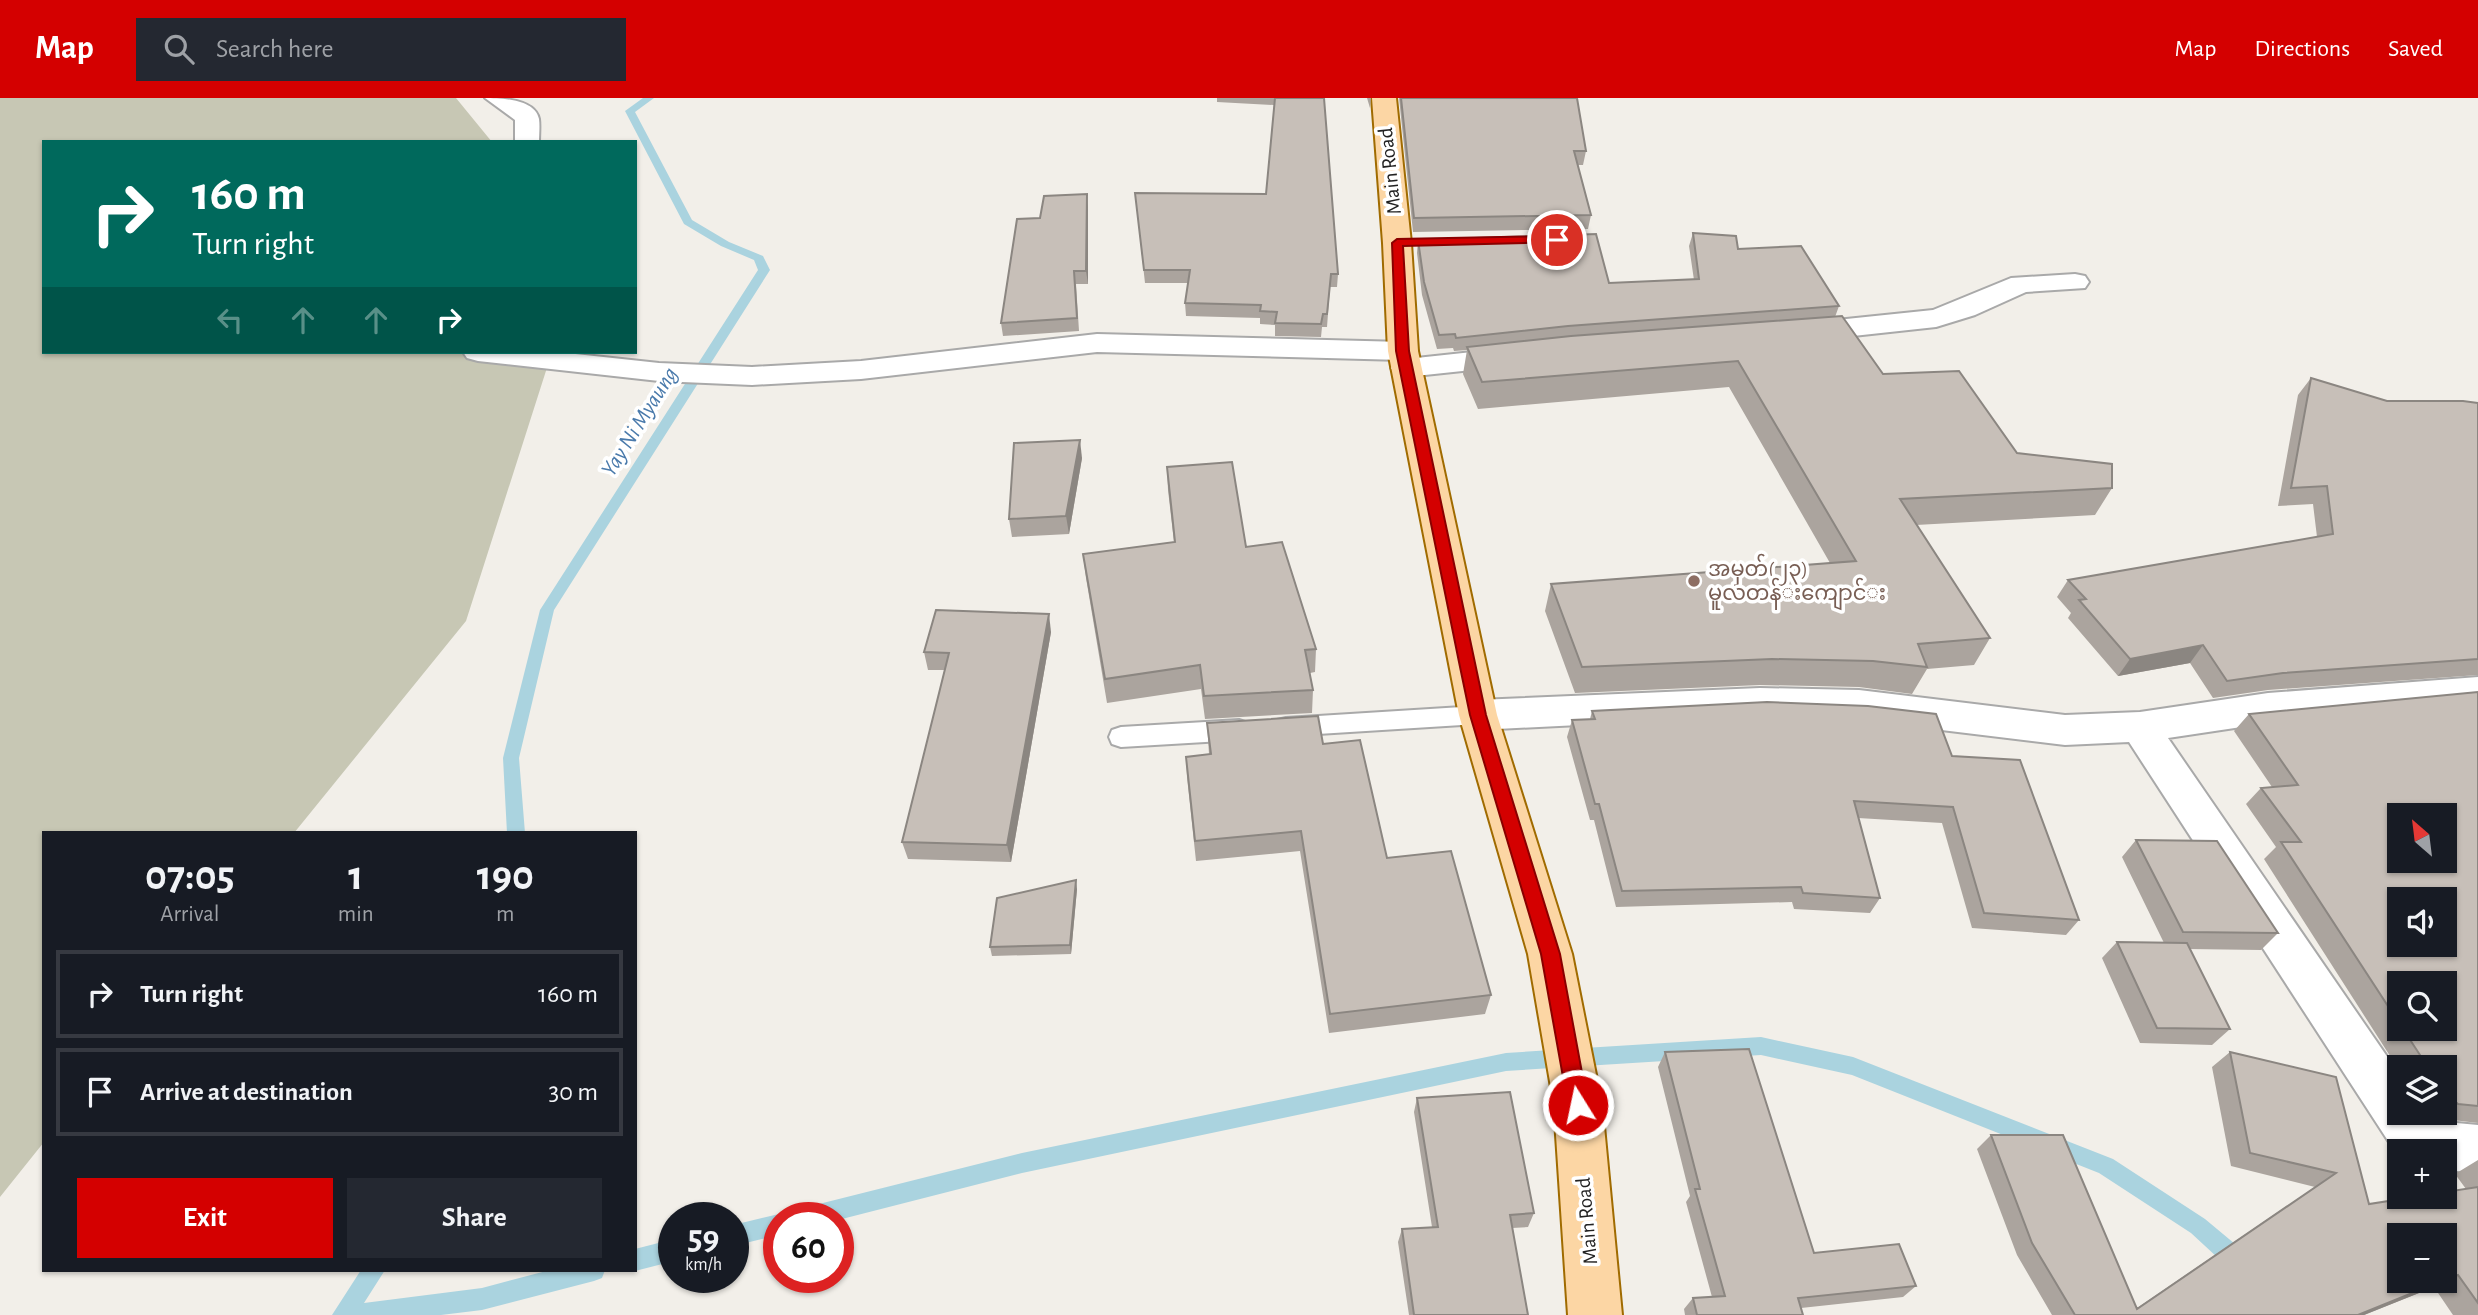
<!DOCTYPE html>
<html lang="en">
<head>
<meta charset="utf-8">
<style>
  :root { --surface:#171b24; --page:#242831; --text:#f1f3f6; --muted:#9ea1a6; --line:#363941; --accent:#d40000 }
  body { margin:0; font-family:"Alegreya Sans","Noto Sans Myanmar",sans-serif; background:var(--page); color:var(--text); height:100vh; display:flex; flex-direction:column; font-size:26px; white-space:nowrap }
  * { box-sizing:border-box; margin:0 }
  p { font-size:23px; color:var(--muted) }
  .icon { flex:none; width:38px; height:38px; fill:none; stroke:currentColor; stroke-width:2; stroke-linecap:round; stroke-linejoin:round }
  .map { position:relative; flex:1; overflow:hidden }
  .drawer { position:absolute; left:42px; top:733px; width:595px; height:441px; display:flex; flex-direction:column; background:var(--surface); border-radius:0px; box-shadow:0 2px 5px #0004 }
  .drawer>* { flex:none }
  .banner { position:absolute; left:42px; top:42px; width:595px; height:214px; border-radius:0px; box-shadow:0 2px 5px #0004; background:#00695c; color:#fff; overflow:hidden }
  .needle { width:46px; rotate:332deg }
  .tools { position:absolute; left:2387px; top:705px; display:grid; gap:14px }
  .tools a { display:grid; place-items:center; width:70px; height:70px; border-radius:0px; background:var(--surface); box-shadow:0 2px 5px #0004; font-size:35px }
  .speed { position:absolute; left:658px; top:1104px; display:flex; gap:14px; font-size:35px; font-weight:700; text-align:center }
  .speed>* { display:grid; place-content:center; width:91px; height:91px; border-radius:50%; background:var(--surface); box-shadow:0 2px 5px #0004; line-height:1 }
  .speed small { font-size:18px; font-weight:400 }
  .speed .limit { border:10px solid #d22; background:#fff; color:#111 }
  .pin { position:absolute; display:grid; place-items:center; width:60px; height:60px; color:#fff; margin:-30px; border:4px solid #fff; border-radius:50%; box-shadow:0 2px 7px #0007 }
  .me { position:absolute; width:77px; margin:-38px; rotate:350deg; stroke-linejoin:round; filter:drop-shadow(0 0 5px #0008) }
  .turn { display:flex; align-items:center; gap:24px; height:147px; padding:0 35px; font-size:32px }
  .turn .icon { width:91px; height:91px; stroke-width:2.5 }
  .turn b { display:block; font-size:49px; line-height:60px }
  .lanes { display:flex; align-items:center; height:66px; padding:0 35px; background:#0003; justify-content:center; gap:35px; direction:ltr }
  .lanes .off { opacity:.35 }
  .eta { display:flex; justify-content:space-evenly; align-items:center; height:119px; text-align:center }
  .eta b { font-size:42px; font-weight:700; line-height:49px }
  .button { display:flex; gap:14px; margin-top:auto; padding:14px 35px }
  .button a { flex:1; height:80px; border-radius:0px; background:var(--accent); color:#fff; font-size:28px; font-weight:700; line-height:80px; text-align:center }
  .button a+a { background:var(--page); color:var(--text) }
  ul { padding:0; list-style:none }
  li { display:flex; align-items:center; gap:21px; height:88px; margin:0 14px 10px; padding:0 21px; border:4px solid var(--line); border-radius:0px }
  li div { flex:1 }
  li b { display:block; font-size:26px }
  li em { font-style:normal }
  header { display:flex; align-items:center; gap:42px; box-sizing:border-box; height:98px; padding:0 35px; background:var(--accent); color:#fff }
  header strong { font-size:33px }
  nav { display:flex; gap:38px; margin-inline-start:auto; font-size:24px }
  .search { width:490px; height:63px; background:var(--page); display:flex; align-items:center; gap:18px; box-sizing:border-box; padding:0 24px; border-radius:0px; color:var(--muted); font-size:26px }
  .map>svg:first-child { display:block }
  .construction { fill:#c7c7b4 }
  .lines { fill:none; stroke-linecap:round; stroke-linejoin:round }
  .stream { fill:#aad3df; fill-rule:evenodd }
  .service-casing { stroke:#a9a9a9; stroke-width:4 }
  .minor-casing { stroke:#a9a9a9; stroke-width:4 }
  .primary-casing { stroke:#a06b00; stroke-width:4 }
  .service { fill:#fff; fill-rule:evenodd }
  .minor { fill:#fff; fill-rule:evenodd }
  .primary { fill:#fcd6a4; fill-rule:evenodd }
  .wall { fill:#aba49e; fill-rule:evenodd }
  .shaded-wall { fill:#8b8681 }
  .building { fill:#c7bfb8; stroke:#8b8681; stroke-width:2; fill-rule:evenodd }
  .route { fill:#d40000; stroke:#8a0000; stroke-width:2 }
  .education-dot { fill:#8d6e63; stroke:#fff; stroke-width:2.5 }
  .labels { text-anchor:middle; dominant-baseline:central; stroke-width:7; stroke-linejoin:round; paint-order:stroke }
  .street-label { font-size:21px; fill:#222; stroke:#fff }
  .education-label { font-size:21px; fill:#785e54; stroke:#fff; text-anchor:start }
  .water-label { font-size:23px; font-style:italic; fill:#4a7aab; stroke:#fff }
</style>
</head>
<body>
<header>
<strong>Map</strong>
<div class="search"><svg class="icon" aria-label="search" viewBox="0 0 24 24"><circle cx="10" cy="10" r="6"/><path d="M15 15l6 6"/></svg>Search here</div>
<nav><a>Map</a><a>Directions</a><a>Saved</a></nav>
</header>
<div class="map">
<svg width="2478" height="1217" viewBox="0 0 2478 1217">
  <rect width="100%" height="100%" fill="#f2efe9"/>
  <polygon class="construction" points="0,0 456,0 492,44 44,44 44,254 552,254 466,523 294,735 44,735 44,1044 0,1099"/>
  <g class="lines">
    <g class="stream">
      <polygon points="643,0 654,0 635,14 692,122 729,144 763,158 770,172 554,512 519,660 525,735 507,735 503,660 540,512 758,172 754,162 721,148 684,126 625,13"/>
      <polygon points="1761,939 1853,959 2113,1061 2205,1121 2247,1156 2250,1164 2247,1172 2239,1175 2231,1172 2191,1135 2099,1075 1852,977 1761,957 1506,973 1022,1075 838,1122 793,1120 796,1113 803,1110 1022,1055 1506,955"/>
      <polygon points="779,1116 787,1120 779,1120 779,1137 733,1148 733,1127"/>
      <polygon points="674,1141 674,1163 635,1173 635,1151"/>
      <polygon points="361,1172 385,1172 364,1205 482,1190 550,1172 605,1172 602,1180 594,1183 482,1212 441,1217 332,1217"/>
    </g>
    <g class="service-casing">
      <g id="service">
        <polygon points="1478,608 1487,610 1490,617 1487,624 1478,626 1286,638 1277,636 1274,629 1277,622 1286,620"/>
        <polygon points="1239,622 1248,625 1251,632 1248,639 1239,642 1121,649 1112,646 1109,639 1112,632 1121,629"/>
      </g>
    </g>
    <g class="minor-casing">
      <g id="minor">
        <path d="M485,0C501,0 535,1 539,21C540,28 539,37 539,44H515V22Z"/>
        <polygon points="2075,176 2085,178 2089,184 2085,190 2026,194 1975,217 1936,229 1798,244 1788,241 1783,235 1788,229 1798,226 1933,212 2011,180"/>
        <polygon points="1097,236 1403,244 1414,247 1418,253 1414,259 1407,261 1519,249 1530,252 1534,258 1530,264 1519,267 1406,279 1395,276 1391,270 1395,264 1402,262 1097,254 861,281 752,287 659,283 478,263 467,260 463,254 557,254 659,265 752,269 861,263"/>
        <polygon points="2478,579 2478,607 2268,625 2168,640 2399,976 2399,1015 2426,1015 2435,1023 2478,1027 2478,1075 2445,1072 2445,1054 2399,1054 2399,1056 2394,1052 2129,644 2065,647 1859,622 1760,618 1478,632 1464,627 1459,617 1464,607 1478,602 1760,590 1859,592 2065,617 2140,614 2268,595"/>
      </g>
    </g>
    <g class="primary-casing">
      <polygon id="primary" points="1372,0 1396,0 1411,145 1418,253 1497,617 1572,856 1602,1007 1622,1217 1568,1217 1554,1007 1528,856 1459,617 1388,253 1383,145"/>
    </g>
    <use href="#service" class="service"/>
    <use href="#minor" class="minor"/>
    <use href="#primary" class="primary"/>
  </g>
  <g class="wall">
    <polygon points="1217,0 1324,0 1338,176 1337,189 1330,189 1327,229 1322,229 1321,239 1275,238 1275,227 1260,226 1260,220 1186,218 1185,205 1188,185 1145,185 1135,95 1266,96 1274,7 1217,4"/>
    <polygon points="1367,0 1371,0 1370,10"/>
    <polygon points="1399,0 1577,0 1586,53 1583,67 1578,67 1591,117 1588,131 1413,134"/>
    <polygon points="1088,109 1088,186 1076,186 1079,233 1003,238 1001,225 1040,120"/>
    <polygon points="1693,135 1738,151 1839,208 1835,219 1883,276 2017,355 2112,390 2095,417 1916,427 1990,540 1974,567 1927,571 1912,596 1859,589 1760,587 1575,595 1545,513 1551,486 1830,465 1729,289 1478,311 1463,276 1467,252 1454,253 1453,250 1437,251 1422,197 1417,155 1418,142 1609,185 1694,182 1689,148"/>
    <polygon points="2311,280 2387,303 2478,305 2478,577 2268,592 2213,600 2190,565 2118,578 2068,520 2071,515 2057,499 2068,482 2317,439 2313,406 2278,408 2298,297"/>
    <polygon points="1082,360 1069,436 1012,439 1009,421"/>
    <polygon points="1167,369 1246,449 1316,551 1315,574 1310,575 1313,592 1312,615 1205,621 1201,591 1107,605 1086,480 1083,456 1174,444 1168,392"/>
    <polygon points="1051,534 1011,764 908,761 902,744 945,572 928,572 924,554"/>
    <path d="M2478,594V1025L2436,1020L2430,1015H2445V970H2399V972L2264,761L2276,749L2246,706L2261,690L2272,689L2234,633L2249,616ZM2399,886L2445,931H2399Z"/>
    <polygon points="1592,613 1952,658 2079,822 2066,837 1972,830 1942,725 1858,720 1880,800 1870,815 1794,811 1792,804 1616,809 1594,722 1590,722 1567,639 1572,622 1590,621"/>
    <polygon points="1207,625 1323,646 1387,760 1491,897 1485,916 1329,935 1300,753 1196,763 1187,679 1186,659 1209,656"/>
    <polygon points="2136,742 2278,835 2261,852 2189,851 2230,931 2212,947 2140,945 2102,860 2117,844 2164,845 2122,759"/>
    <polygon points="1077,791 1071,856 992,858 990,849"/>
    <polygon points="1665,954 1814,1155 1916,1188 1903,1199 1801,1210 1803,1217 1685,1217 1684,1211 1693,1200 1712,1199 1686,1104 1690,1098 1658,969"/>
    <polygon points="2230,954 2369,1106 2466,1091 2455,1076 2478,1062 2478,1217 2453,1217 2434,1189 2364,1217 2052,1217 2017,1157 1977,1051 1991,1037 2137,1210 2315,1089 2231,1068 2212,969"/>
    <polygon points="1417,1000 1534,1115 1528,1129 1512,1130 1528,1217 1409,1217 1398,1144 1402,1131 1432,1129 1414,1014"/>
  </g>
  <g class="shaded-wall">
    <polygon points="1087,96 1088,109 1088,186 1086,173"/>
    <polygon points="1080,342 1082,360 1069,436 1066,418"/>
    <polygon points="1049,516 1051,534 1011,764 1007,747"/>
    <polygon points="2203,547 2190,565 2118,578 2130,561"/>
    <polygon points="1076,782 1077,791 1071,856 1070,847"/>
    <polygon points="2458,1177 2434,1189 2364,1217 2358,1217 2445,1183"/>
  </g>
  <g class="building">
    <polygon points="1275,0 1324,0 1338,176 1331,176 1327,216 1323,216 1321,226 1275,225 1277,214 1260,213 1261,207 1185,205 1190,172 1144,172 1135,95 1266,96"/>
    <polygon points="1401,0 1577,0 1586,53 1574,53 1591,117 1414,120"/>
    <polygon points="1087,96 1086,173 1074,173 1077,220 1001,225 1017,121 1040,120 1044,98"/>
    <polygon points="1693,135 1736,138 1738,151 1801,148 1839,208 1568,228 1456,240 1455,236 1439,237 1424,184 1418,142 1596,136 1609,185 1699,181"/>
    <polygon points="1842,218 1883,276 1959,273 2017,355 2112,366 2112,390 1900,401 1990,540 1918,546 1927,569 1873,563 1772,561 1582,569 1551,486 1856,463 1738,263 1482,284 1467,249 1571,238"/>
    <polygon points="2311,280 2387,303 2463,303 2478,305 2478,561 2283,575 2227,583 2203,547 2130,561 2079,502 2086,501 2068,482 2333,436 2327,388 2291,390"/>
    <polygon points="1080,342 1066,418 1009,421 1014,345"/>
    <polygon points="1232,364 1246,449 1282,444 1316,551 1305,552 1313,592 1204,598 1200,567 1105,581 1083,456 1175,444 1167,369"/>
    <polygon points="936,512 1049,516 1007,747 902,744 949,555 924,554"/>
    <path d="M2478,594V1008L2458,1006L2450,999L2445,998V970H2423L2422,960L2403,931H2445V886H2399V925L2281,744H2301L2261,690L2298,687L2249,616ZM2399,718H2445V763H2399ZM2399,802H2445V847H2399Z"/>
    <polygon points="1767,604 1868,608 1936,616 1952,658 2020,662 2079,822 1984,815 1953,709 1854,703 1880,800 1803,795 1801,789 1622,793 1599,706 1595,706 1572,622 1595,621 1592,613"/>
    <polygon points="1318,618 1323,646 1360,642 1387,760 1451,753 1491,897 1330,916 1301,733 1195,743 1186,659 1211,656 1207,625"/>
    <polygon points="2136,742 2217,743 2278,835 2183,834"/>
    <polygon points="1076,782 1070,847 990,849 997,800"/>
    <polygon points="2117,844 2187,845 2230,931 2157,930"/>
    <polygon points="1749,951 1814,1155 1899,1146 1916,1188 1798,1200 1803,1217 1697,1217 1693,1200 1725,1198 1695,1091 1700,1091 1665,954"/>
    <polygon points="2230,954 2336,979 2369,1106 2414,1099 2445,1099 2445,1094 2478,1089 2478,1205 2458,1177 2445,1182 2445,1138 2399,1138 2399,1183 2442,1183 2358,1217 2075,1217 2032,1145 1991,1037 2063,1037 2137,1211 2336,1075 2250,1055"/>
    <polygon points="1510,994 1534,1115 1510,1117 1528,1217 1414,1217 1402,1131 1438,1129 1417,1000"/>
  </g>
  <polygon class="route" points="1557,138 1561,139 1561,144 1403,148 1409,253 1486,617 1560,856 1588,1007 1585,1014 1578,1017 1571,1014 1568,1007 1541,856 1470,617 1459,564 1396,253 1392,145 1397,141"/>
  <circle class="education-dot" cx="1694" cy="483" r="7"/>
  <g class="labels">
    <g class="street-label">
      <text transform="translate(1390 73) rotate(-96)">Main Road</text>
      <text transform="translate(1587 1123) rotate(-95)">Main Road</text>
    </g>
    <g class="education-label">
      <text x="1708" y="471">အမှတ်(၂၃)<tspan x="1708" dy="24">မူလတန်‌း‌ကျောင်‌း</tspan></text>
    </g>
    <g class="water-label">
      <text transform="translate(640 324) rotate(-58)">Yay Ni Myaung</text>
    </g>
  </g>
</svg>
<div class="tools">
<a><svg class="needle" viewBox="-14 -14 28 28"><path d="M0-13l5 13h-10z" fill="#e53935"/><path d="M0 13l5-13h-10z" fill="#9ea1a6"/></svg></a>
<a><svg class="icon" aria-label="sound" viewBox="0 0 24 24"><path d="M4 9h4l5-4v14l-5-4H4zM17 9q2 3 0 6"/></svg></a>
<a><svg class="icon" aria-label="search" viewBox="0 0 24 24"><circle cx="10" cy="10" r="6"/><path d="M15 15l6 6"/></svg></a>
<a><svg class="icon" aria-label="layers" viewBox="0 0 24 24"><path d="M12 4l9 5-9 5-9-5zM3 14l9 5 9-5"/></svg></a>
<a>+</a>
<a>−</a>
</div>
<div class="speed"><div>59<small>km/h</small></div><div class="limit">60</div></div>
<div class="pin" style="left:1557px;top:142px;background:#d93025"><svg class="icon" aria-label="arrive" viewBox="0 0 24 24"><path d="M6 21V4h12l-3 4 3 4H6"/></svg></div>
<svg class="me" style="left:1578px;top:1007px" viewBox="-20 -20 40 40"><circle r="17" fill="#d40000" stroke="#fff" stroke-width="3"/><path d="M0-11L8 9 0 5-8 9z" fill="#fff"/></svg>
<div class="banner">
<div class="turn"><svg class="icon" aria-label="right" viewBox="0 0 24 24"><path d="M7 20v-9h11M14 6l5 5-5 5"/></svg><div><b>160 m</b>Turn right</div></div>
<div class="lanes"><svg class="icon off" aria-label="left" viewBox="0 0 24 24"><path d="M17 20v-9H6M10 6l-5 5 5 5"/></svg><svg class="icon off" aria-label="ahead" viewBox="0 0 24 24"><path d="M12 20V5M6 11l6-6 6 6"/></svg><svg class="icon off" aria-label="ahead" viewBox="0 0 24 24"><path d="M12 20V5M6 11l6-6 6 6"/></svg><svg class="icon" aria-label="right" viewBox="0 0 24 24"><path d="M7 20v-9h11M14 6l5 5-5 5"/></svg></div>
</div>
<section class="drawer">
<div class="eta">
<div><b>07:05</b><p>Arrival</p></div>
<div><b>1</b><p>min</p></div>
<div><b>190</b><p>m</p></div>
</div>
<ul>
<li><svg class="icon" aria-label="right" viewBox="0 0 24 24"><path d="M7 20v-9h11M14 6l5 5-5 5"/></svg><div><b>Turn right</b></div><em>160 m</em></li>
<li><svg class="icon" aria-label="arrive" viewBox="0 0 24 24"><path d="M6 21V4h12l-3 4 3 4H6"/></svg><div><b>Arrive at destination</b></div><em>30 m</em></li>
</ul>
<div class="button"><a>Exit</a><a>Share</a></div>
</section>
</div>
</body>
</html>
